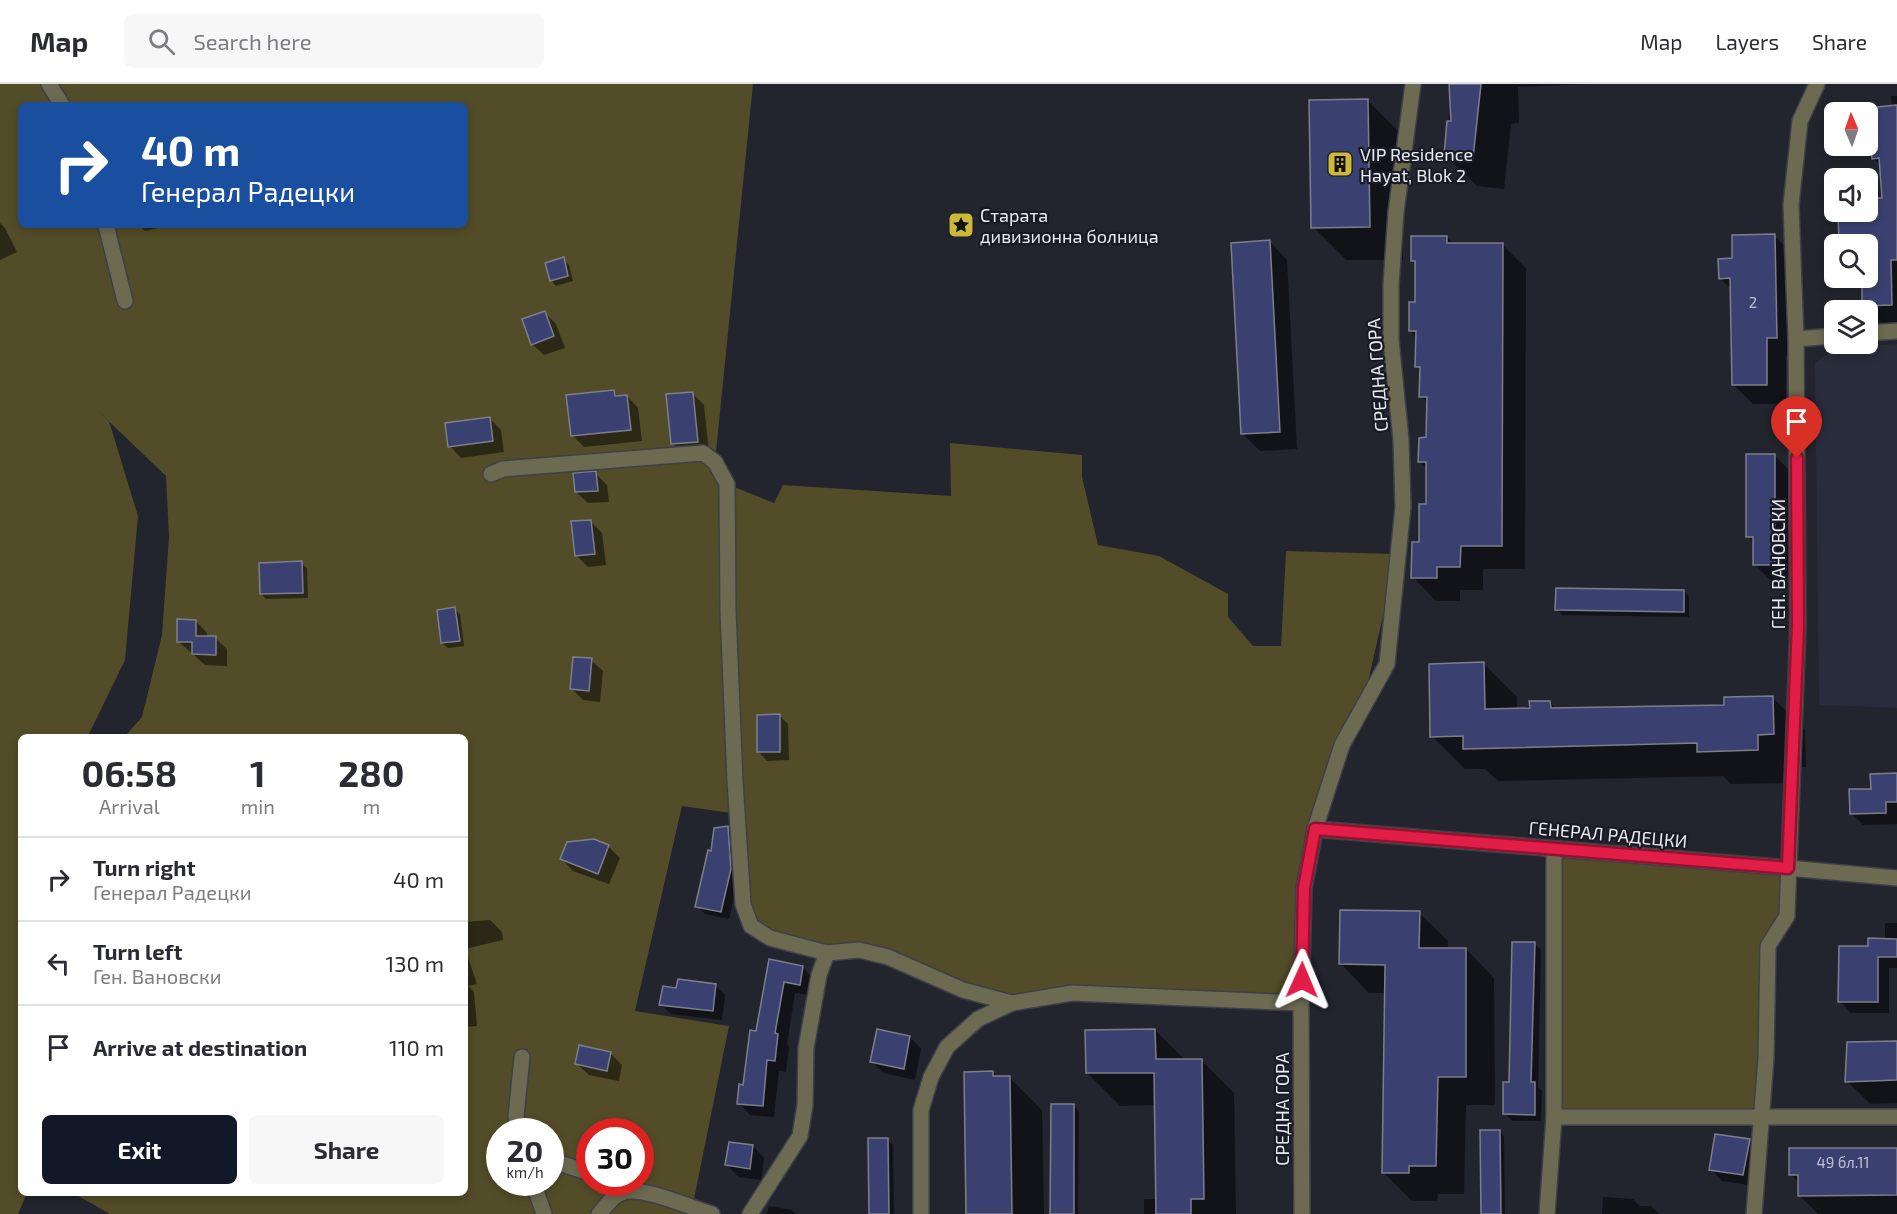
<!DOCTYPE html>
<html lang="en">
<head>
<meta charset="utf-8">
<style>
  :root { --surface:#fff; --page:#f7f7f7; --text:#2b2b33; --muted:#7c7c81; --line:#e1e1e2; --accent:#111827 }
  body { margin:0; font-family:"Exo 2",sans-serif; background:var(--page); color:var(--text); height:100vh; display:flex; flex-direction:column; font-size:22px; white-space:nowrap }
  * { box-sizing:border-box; margin:0 }
  p { font-size:20px; color:var(--muted) }
  .icon { flex:none; width:33px; height:33px; fill:none; stroke:currentColor; stroke-width:2; stroke-linecap:round; stroke-linejoin:round }
  .map { position:relative; flex:1; overflow:hidden }
  .drawer { position:absolute; left:18px; top:650px; width:450px; height:462px; display:flex; flex-direction:column; background:var(--surface); border-radius:9px; box-shadow:0 3px 9px #0003 }
  .drawer>* { flex:none }
  .hud { position:absolute; left:18px; top:18px; width:450px; height:126px; border-radius:9px; box-shadow:0 3px 9px #0003; background:#1a4fa0; color:#fff; overflow:hidden }
  .needle { width:39px; rotate:358deg }
  .buttons { position:absolute; left:1824px; top:18px; display:grid; gap:12px }
  .buttons a { display:grid; place-items:center; width:54px; height:54px; border-radius:9px; background:var(--surface); box-shadow:0 3px 9px #0003; font-size:30px }
  .speed { position:absolute; left:486px; top:1034px; display:flex; gap:12px; font-size:30px; font-weight:700; text-align:center }
  .speed>* { display:grid; place-content:center; width:78px; height:78px; border-radius:50%; background:var(--surface); box-shadow:0 3px 9px #0003; line-height:1 }
  .speed small { font-size:15px; font-weight:400 }
  .speed .limit { border:9px solid #d22; background:#fff; color:#111 }
  .pin { position:absolute; display:grid; place-items:center; width:51px; height:51px; color:#fff; margin:-62px -26px; border-radius:50% 50% 50% 0; rotate:-45deg; box-shadow:0 0 6px #0007 }
  .pin .icon { rotate:45deg }
  .me { position:absolute; width:66px; margin:-33px; rotate:1deg; stroke-linejoin:round; filter:drop-shadow(0 0 4px #0008) }
  .turn { display:flex; align-items:center; gap:21px; height:126px; padding:0 24px; font-size:27px }
  .turn .icon { width:78px; height:78px; stroke-width:2.5 }
  .turn b { display:block; font-size:42px; line-height:51px }
  .eta { display:flex; justify-content:space-evenly; align-items:center; height:102px; text-align:center }
  .eta b { font-size:36px; font-weight:700; line-height:42px }
  .action { display:flex; gap:12px; margin-top:auto; padding:12px 24px }
  .action a { flex:1; height:69px; border-radius:9px; background:var(--accent); color:#fff; font-size:24px; font-weight:700; line-height:69px; text-align:center }
  .action a+a { background:var(--page); color:var(--text) }
  ul { padding:0; list-style:none }
  li { display:flex; align-items:center; gap:18px; height:84px; padding:0 24px; border-top:2px solid var(--line) }
  li div { flex:1 }
  li b { display:block; font-size:22px }
  li em { font-style:normal }
  header { display:flex; align-items:center; gap:36px; box-sizing:border-box; height:84px; padding:0 30px; background:var(--surface); border-bottom:2px solid var(--line) }
  header strong { font-size:28px }
  nav { display:flex; gap:33px; margin-inline-start:auto; font-size:21px }
  .search { width:420px; height:54px; background:var(--page); display:flex; align-items:center; gap:15px; box-sizing:border-box; padding:0 21px; border-radius:9px; color:var(--muted); font-size:22px }
  .map>svg:first-child { display:block }
  .built { fill:#292c3b }
  .green { fill:#524c28; fill-rule:evenodd }
  .shadow { fill:#0007 }
  .building { fill:#3a4170; stroke:#7c7f8b; stroke-width:1.5 }
  .lines { fill:none; stroke-linecap:round; stroke-linejoin:round }
  .minor-casing { stroke:#3e4049; stroke-width:18 }
  .minor { stroke:#6d6a52; stroke-width:15 }
  .route-casing { stroke:#92132f; stroke-width:15 }
  .route { stroke:#e11d48; stroke-width:10 }
  .labels { text-anchor:middle; dominant-baseline:central; stroke-width:4.5; stroke-linejoin:round; paint-order:stroke }
  .number-label { font-size:15px; fill:#bec0d2 }
  .poi-label { font-size:18px; fill:#eaebf2; stroke:#191b24; text-anchor:start }
  .street-label { font-size:18px; fill:#eaebf2; stroke:#191b24 }
</style>
</head>
<body>
<header>
<strong>Map</strong>
<div class="search"><svg class="icon" aria-label="search" viewBox="0 0 24 24"><circle cx="10" cy="10" r="6"/><path d="M15 15l6 6"/></svg>Search here</div>
<nav><a>Map</a><a>Layers</a><a>Share</a></nav>
</header>
<div class="map">
<svg width="1897" height="1130" viewBox="0 0 1897 1130">
  <rect width="100%" height="100%" fill="#22242e"/>
  <polygon class="built" points="1897,260 1897,624 1819,621 1815,279 1834,265"/>
  <g class="green">
    <path d="M0,0H753L715,378L727,400L774,419L783,401L951,412L950,359L1082,371V393L1098,461L1159,472L1228,510V533L1253,562H1281L1286,467L1397,470L1361,629L1315,745L1301,919L1072,909L1012,919L888,873L827,869L751,842L738,730L682,722L635,927L729,942L691,1130H110L73,1109L465,1108V652H125L142,633L162,551L169,453L166,392L97,326L109,337L138,432L125,576L88,652H21V1108L27,1109L18,1130H0ZM21,21H465V141H21ZM500,1047H550V1098H500ZM590,1047H640V1098H590Z"/>
    <polygon points="1554,766 1788,784 1787,832 1768,862 1761,1034 1554,1033"/>
  </g>
  <g class="shadow">
    <polygon points="1447,0 1588,0 1518,3 1519,39 1511,40 1504,105 1477,102 1445,71 1452,5"/>
    <polygon points="1891,12 1897,12 1897,242 1885,243 1864,221 1863,199 1858,194 1868,194 1868,160 1841,160 1840,128 1868,128 1868,116 1883,115 1881,82 1873,74 1892,23"/>
    <polygon points="1368,17 1401,50 1403,176 1346,176 1313,143"/>
    <polygon points="0,139 5,144 17,168 0,176"/>
    <polygon points="139,141 163,141 164,143 145,147"/>
    <polygon points="1774,152 1794,171 1795,272 1786,272 1786,320 1753,320 1734,301 1731,205 1720,194"/>
    <polygon points="1447,153 1454,160 1502,160 1526,184 1525,485 1483,485 1483,506 1460,506 1460,517 1436,517 1413,493 1427,422 1427,385 1420,377 1428,355 1428,319 1421,312 1421,286 1417,282 1417,254 1410,247 1416,219 1416,180 1412,176"/>
    <polygon points="1270,158 1287,176 1297,365 1260,367 1242,349"/>
    <polygon points="563,175 569,181 573,197 556,202 551,196"/>
    <polygon points="545,229 556,240 565,264 544,271 532,260"/>
    <polygon points="614,308 619,313 627,312 638,324 642,357 584,363 572,351"/>
    <polygon points="693,310 704,321 709,369 684,371 672,359"/>
    <polygon points="489,334 501,346 504,368 461,374 450,362"/>
    <polygon points="1774,371 1788,385 1788,494 1769,495 1755,481 1755,459 1748,452"/>
    <polygon points="595,389 607,401 609,418 588,419 576,408"/>
    <polygon points="590,437 602,449 606,481 588,483 576,471"/>
    <polygon points="301,479 307,484 308,514 266,515 261,510"/>
    <polygon points="1684,507 1689,513 1689,533 1562,531 1557,526"/>
    <polygon points="454,525 460,530 464,562 448,564 442,559"/>
    <polygon points="196,537 207,549 207,554 215,554 227,565 227,582 205,581 178,557"/>
    <polygon points="591,576 603,587 600,618 583,616 572,605"/>
    <polygon points="1484,580 1517,613 1517,626 1531,626 1550,618 1557,626 1726,622 1772,613 1805,646 1806,683 1790,683 1790,699 1731,700 1723,692 1498,697 1485,685 1465,685 1432,652"/>
    <polygon points="779,631 788,640 789,676 767,677 758,667"/>
    <polygon points="1897,692 1897,740 1863,741 1851,729 1872,706"/>
    <polygon points="728,744 736,752 738,794 729,835 705,830 697,822 712,769"/>
    <polygon points="608,762 620,774 609,800 573,787 562,775"/>
    <polygon points="1419,829 1448,857 1448,865 1466,865 1494,894 1495,1021 1466,1021 1464,1110 1438,1110 1437,1117 1412,1117 1383,1088 1386,909 1369,909 1341,880"/>
    <polygon points="490,836 502,848 503,856 465,865 477,900 468,902 474,908 477,942 465,943 465,838"/>
    <polygon points="1885,839 1897,839 1897,884 1889,884 1889,929 1851,929 1840,917 1869,864 1885,856"/>
    <polygon points="1534,859 1541,866 1538,1003 1542,1007 1541,1037 1512,1037 1505,1030"/>
    <polygon points="770,877 802,883 814,895 811,911 795,909 787,960 789,963 786,988 779,987 774,1033 750,1031 739,1019 757,948"/>
    <polygon points="716,902 725,911 722,936 671,930 661,921 678,905"/>
    <polygon points="1155,946 1185,976 1201,976 1234,1009 1236,1130 1144,1130 1144,1115 1157,1115 1156,1021 1120,1022 1087,989"/>
    <polygon points="910,953 921,965 915,996 884,989 872,978"/>
    <polygon points="1897,959 1897,1019 1870,1020 1847,997"/>
    <polygon points="610,969 622,981 619,997 589,991 577,980"/>
    <polygon points="992,988 997,993 1009,993 1042,1026 1044,1130 967,1130"/>
    <polygon points="1074,1022 1079,1027 1078,1130 1051,1130"/>
    <polygon points="1499,1047 1504,1052 1505,1130 1483,1130"/>
    <polygon points="887,1055 893,1061 894,1130 871,1130"/>
    <polygon points="1749,1057 1760,1068 1755,1102 1722,1097 1711,1085"/>
    <polygon points="753,1062 764,1074 761,1096 739,1093 727,1081"/>
    <polygon points="1897,1065 1897,1130 1818,1130 1799,1111 1799,1099 1791,1090"/>
    <polygon points="1603,1113 1633,1115 1640,1122 1651,1122 1659,1130 1602,1130"/>
    <polygon points="769,1122 792,1126 796,1130 767,1130"/>
  </g>
  <g class="building">
    <polygon points="1449,0 1481,0 1473,74 1444,71 1447,37 1451,37"/>
    <polygon points="1368,15 1370,143 1311,144 1309,16"/>
    <polygon points="1897,21 1897,176 1891,176 1892,221 1862,222 1862,194 1868,194 1868,160 1839,160 1838,128 1868,128 1868,114 1882,114 1879,74 1872,75 1867,24"/>
    <polygon points="1775,150 1777,254 1767,254 1767,301 1732,301 1730,194 1719,195 1718,175 1732,174 1732,151"/>
    <polygon points="1411,152 1447,152 1447,159 1503,159 1502,462 1461,462 1460,483 1437,483 1437,494 1411,494 1412,458 1419,458 1419,420 1426,420 1426,378 1418,378 1419,354 1426,353 1427,313 1419,313 1420,283 1415,283 1416,247 1409,247 1409,218 1415,218 1415,177 1411,177"/>
    <polygon points="1270,156 1280,348 1241,350 1231,159"/>
    <polygon points="564,173 568,192 550,197 545,179"/>
    <polygon points="545,227 554,252 531,261 522,235"/>
    <polygon points="614,306 615,312 627,311 631,346 571,352 566,311"/>
    <polygon points="693,308 698,358 671,360 666,310"/>
    <polygon points="490,333 493,357 448,363 445,339"/>
    <polygon points="1746,370 1775,370 1775,481 1753,481 1753,453 1746,453"/>
    <polygon points="596,387 598,407 575,408 573,389"/>
    <polygon points="591,436 595,470 575,472 571,437"/>
    <polygon points="302,477 303,509 260,510 259,479"/>
    <polygon points="1556,504 1684,506 1684,528 1555,526"/>
    <polygon points="455,523 460,557 441,559 437,526"/>
    <polygon points="177,535 196,536 196,552 216,552 216,571 192,570 192,558 177,558"/>
    <polygon points="573,573 592,574 589,607 570,605"/>
    <polygon points="1484,578 1485,625 1530,624 1529,617 1550,617 1551,624 1724,621 1724,613 1773,612 1774,650 1758,651 1758,666 1697,668 1697,659 1463,665 1463,652 1430,653 1429,580"/>
    <polygon points="780,630 780,668 757,668 757,631"/>
    <polygon points="1897,689 1897,718 1886,718 1886,729 1850,730 1849,705 1871,705 1870,690"/>
    <polygon points="728,742 731,785 721,828 695,823 708,766 711,767 714,744"/>
    <polygon points="594,755 609,761 598,790 560,775 567,758"/>
    <polygon points="1340,826 1420,827 1419,864 1466,864 1466,993 1438,993 1436,1082 1409,1082 1409,1089 1382,1089 1385,881 1339,880"/>
    <polygon points="1868,854 1897,855 1897,873 1878,873 1878,918 1838,918 1839,862 1868,862"/>
    <polygon points="1512,858 1535,858 1531,998 1535,998 1535,1031 1503,1030 1503,998 1509,998"/>
    <polygon points="769,875 803,882 800,901 784,898 775,949 778,950 775,977 767,976 763,1022 737,1020 739,1000 743,1001 750,946 756,947"/>
    <polygon points="678,895 716,900 713,927 659,921 663,902 676,904"/>
    <polygon points="877,945 910,952 904,985 870,978"/>
    <polygon points="1155,945 1156,975 1202,975 1204,1115 1191,1115 1191,1130 1156,1130 1154,989 1086,989 1085,946"/>
    <polygon points="1897,957 1897,996 1845,998 1847,958"/>
    <polygon points="579,961 611,968 607,987 575,980"/>
    <polygon points="993,987 993,992 1010,992 1012,1130 966,1130 964,988"/>
    <polygon points="1051,1020 1074,1020 1074,1130 1050,1130"/>
    <polygon points="1480,1046 1500,1046 1501,1130 1481,1130"/>
    <polygon points="1715,1050 1750,1055 1743,1091 1709,1086"/>
    <polygon points="868,1054 888,1054 889,1130 869,1130"/>
    <polygon points="729,1058 753,1061 750,1085 725,1081"/>
    <polygon points="1789,1064 1897,1064 1897,1111 1798,1112 1798,1091 1789,1091"/>
  </g>
  <g class="lines">
    <g class="minor-casing">
      <g id="minor">
        <polyline points="49,0 62,21"/>
        <polyline points="106,141 125,217"/>
        <polyline points="1868,249 1897,247"/>
        <polyline points="1796,255 1834,252"/>
        <polyline points="491,390 503,385 703,369 715,378 727,400 728,527 735,697 743,820 751,842 770,854 827,869 859,866 888,873 963,906 1012,919"/>
        <polyline points="1315,745 1788,784 1897,794"/>
        <polyline points="1554,766 1554,1033 1897,1033"/>
        <polyline points="1301,919 1302,1130"/>
        <polyline points="518,1047 516,1032 522,973"/>
        <polyline points="550,1074 562,1080 590,1089"/>
        <polyline points="533,1098 544,1130"/>
        <path d="M599,1130C607,1121 613,1111 624,1108C642,1102 691,1124 712,1130"/>
        <polyline points="750,1130 800,1052 805,1021 806,964 819,891 827,869"/>
        <polyline points="921,1130 921,1026 931,993 947,963 978,935 1012,919 1072,909 1301,919 1304,804 1315,745 1342,661 1387,580 1403,423 1401,356 1391,256 1391,201 1396,128 1413,0"/>
        <polyline points="1547,1130 1554,1033"/>
        <polyline points="1754,1130 1766,974 1768,862 1787,832 1798,542 1796,255 1791,121 1800,37 1817,0"/>
      </g>
    </g>
    <use href="#minor" class="minor"/>
  </g>
  <g class="lines">
    <g class="route-casing">
      <polyline id="route" points="1302,896 1304,804 1315,745 1788,784 1798,542 1797,374"/>
    </g>
    <use href="#route" class="route"/>
  </g>
  <defs>
    <g id="building-square" transform="scale(1.35)"><rect x="-9" y="-9" width="18" height="18" rx="4" fill="#ccb939" stroke="#191b24"/><path d="M-4-6H4V6H1V3H-1V6H-4ZM-2.5-4.3h1.7v1.8h-1.7ZM.8-4.3h1.7v1.8H.8ZM-2.5-1h1.7V.8h-1.7ZM.8-1h1.7V.8H.8Z" fill="#111"/></g>
    <g id="sight-square" transform="scale(1.35)"><rect x="-9" y="-9" width="18" height="18" rx="4" fill="#ccb939" stroke="#191b24"/><path d="M0-6L1.8-2.2L6-1.7L2.9 1.2L3.7 5.4L0 3.3L-3.7 5.4L-2.9 1.2L-6-1.7L-1.8-2.2Z" fill="#111"/></g>
  </defs>
  <g fill-rule="evenodd">
    <use href="#building-square" x="1340" y="80"/>
    <use href="#sight-square" x="961" y="141"/>
  </g>
  <g class="labels">
    <g class="number-label">
      <text x="1753" y="218">2</text>
      <text x="1843" y="1078">49 бл.11</text>
    </g>
    <g class="poi-label">
      <text x="1360" y="70">VIP Residence<tspan x="1360" dy="21">Hayat, Blok 2</tspan></text>
      <text x="980" y="131">Старата<tspan x="980" dy="21">дивизионна болница</tspan></text>
    </g>
    <g class="street-label">
      <text transform="translate(1377 291) rotate(-94)">СРЕДНА ГОРА</text>
      <text transform="translate(1778 480) rotate(-90)">ГЕН. ВАНОВСКИ</text>
      <text transform="translate(1608 750) rotate(5)">ГЕНЕРАЛ РАДЕЦКИ</text>
      <text transform="translate(1282 1025) rotate(-90)">СРЕДНА ГОРА</text>
    </g>
  </g>
</svg>
<div class="buttons">
<a><svg class="needle" viewBox="-14 -14 28 28"><path d="M0-13l5 13h-10z" fill="#e53935"/><path d="M0 13l5-13h-10z" fill="#7c7c81"/></svg></a>
<a><svg class="icon" aria-label="sound" viewBox="0 0 24 24"><path d="M4 9h4l5-4v14l-5-4H4zM17 9q2 3 0 6"/></svg></a>
<a><svg class="icon" aria-label="search" viewBox="0 0 24 24"><circle cx="10" cy="10" r="6"/><path d="M15 15l6 6"/></svg></a>
<a><svg class="icon" aria-label="layers" viewBox="0 0 24 24"><path d="M12 4l9 5-9 5-9-5zM3 14l9 5 9-5"/></svg></a>
</div>
<div class="speed"><div>20<small>km/h</small></div><div class="limit">30</div></div>
<div class="pin" style="left:1797px;top:374px;background:#d93025"><svg class="icon" aria-label="arrive" viewBox="0 0 24 24"><path d="M6 21V4h12l-3 4 3 4H6"/></svg></div>
<svg class="me" style="left:1302px;top:896px" viewBox="-20 -20 40 40"><path d="M0-17L14 15 0 8-14 15z" fill="#e11d48" stroke="#fff" stroke-width="4"/></svg>
<div class="hud">
<div class="turn"><svg class="icon" aria-label="right" viewBox="0 0 24 24"><path d="M7 20v-9h11M14 6l5 5-5 5"/></svg><div><b>40 m</b>Генерал Радецки</div></div>
</div>
<section class="drawer">
<div class="eta">
<div><b>06:58</b><p>Arrival</p></div>
<div><b>1</b><p>min</p></div>
<div><b>280</b><p>m</p></div>
</div>
<ul>
<li><svg class="icon" aria-label="right" viewBox="0 0 24 24"><path d="M7 20v-9h11M14 6l5 5-5 5"/></svg><div><b>Turn right</b><p>Генерал Радецки</p></div><em>40 m</em></li>
<li><svg class="icon" aria-label="left" viewBox="0 0 24 24"><path d="M17 20v-9H6M10 6l-5 5 5 5"/></svg><div><b>Turn left</b><p>Ген. Вановски</p></div><em>130 m</em></li>
<li><svg class="icon" aria-label="arrive" viewBox="0 0 24 24"><path d="M6 21V4h12l-3 4 3 4H6"/></svg><div><b>Arrive at destination</b></div><em>110 m</em></li>
</ul>
<div class="action"><a>Exit</a><a>Share</a></div>
</section>
</div>
</body>
</html>
